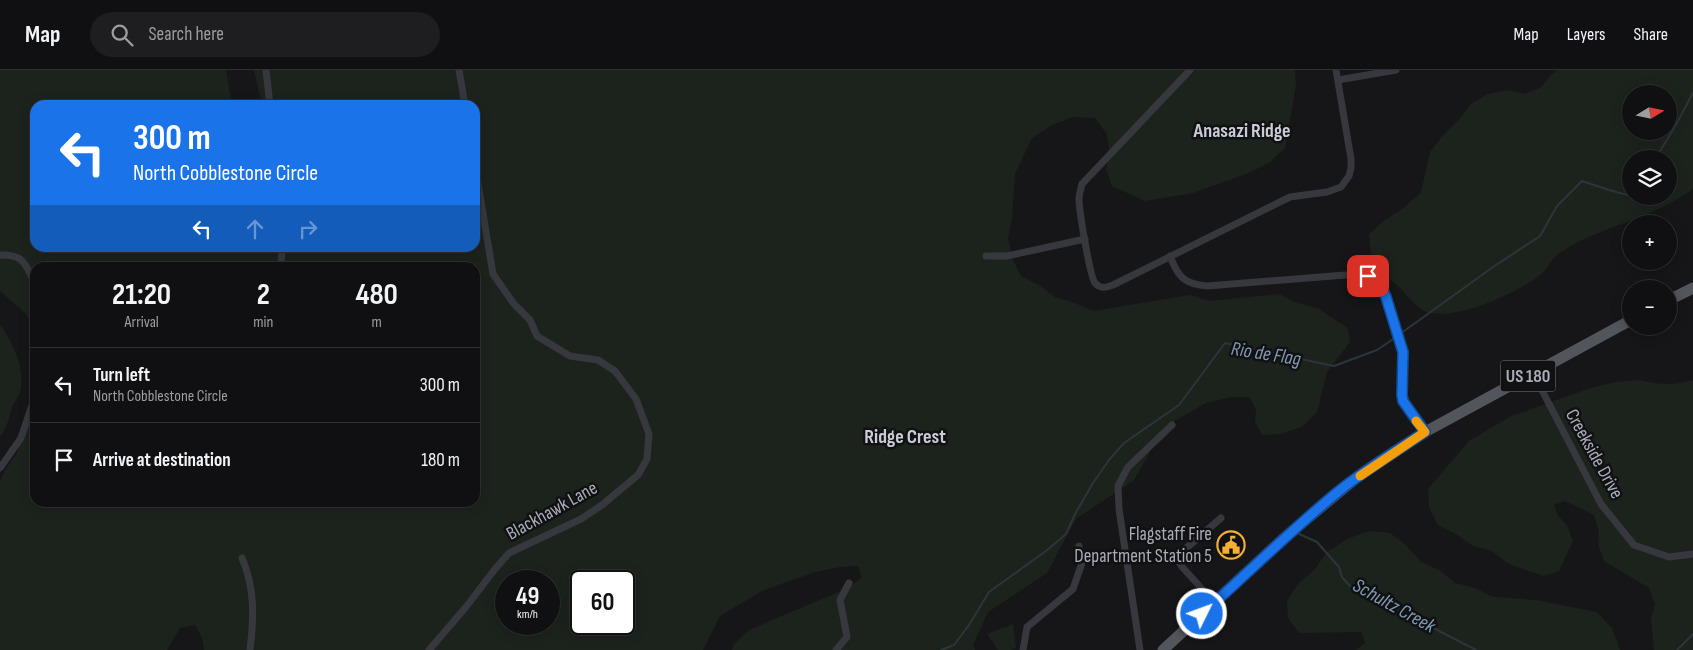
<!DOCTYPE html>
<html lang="en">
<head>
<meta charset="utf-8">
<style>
  :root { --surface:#101012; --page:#1e1e20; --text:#f1f3f6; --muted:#9c9d9f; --line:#303032 }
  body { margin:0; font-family:"Sofia Sans Condensed",sans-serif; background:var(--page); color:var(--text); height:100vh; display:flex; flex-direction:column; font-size:19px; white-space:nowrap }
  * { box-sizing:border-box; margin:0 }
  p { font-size:16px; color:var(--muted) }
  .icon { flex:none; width:28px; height:28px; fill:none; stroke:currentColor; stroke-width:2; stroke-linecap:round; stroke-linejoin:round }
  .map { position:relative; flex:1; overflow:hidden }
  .panel { position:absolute; left:30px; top:192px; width:450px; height:245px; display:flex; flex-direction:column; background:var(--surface); border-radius:15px; box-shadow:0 2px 12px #0003,0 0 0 1px var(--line) }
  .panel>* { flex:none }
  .banner { position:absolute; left:30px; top:30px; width:450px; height:152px; border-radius:15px; box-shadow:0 2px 12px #0003,0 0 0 1px var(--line); background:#1a73e8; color:#fff; overflow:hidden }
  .needle { width:32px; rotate:80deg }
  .buttons { position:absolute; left:1622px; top:15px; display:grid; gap:10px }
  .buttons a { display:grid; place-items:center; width:55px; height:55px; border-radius:50%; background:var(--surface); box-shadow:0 2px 12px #0003,0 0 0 1px var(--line); font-size:25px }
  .speed { position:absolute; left:495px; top:500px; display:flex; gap:10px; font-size:25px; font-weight:700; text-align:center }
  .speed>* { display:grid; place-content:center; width:65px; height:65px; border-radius:50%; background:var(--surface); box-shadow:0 2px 12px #0003,0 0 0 1px var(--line); line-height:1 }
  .speed small { font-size:12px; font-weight:400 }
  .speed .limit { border:2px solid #111; border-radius:8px; background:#fff; color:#111 }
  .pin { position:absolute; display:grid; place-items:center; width:42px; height:42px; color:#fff; margin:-21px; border-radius:10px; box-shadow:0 2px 8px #0006 }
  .me { position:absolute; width:55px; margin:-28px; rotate:48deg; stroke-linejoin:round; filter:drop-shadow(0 0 4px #0008) }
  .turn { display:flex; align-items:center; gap:18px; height:105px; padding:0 20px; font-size:22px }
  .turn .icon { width:65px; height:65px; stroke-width:2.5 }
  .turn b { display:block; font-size:35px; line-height:42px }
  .lanes { display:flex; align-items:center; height:48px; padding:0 20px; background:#0003; justify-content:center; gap:25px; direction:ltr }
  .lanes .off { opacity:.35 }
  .eta { display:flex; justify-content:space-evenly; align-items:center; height:85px; text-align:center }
  .eta b { font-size:30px; font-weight:700; line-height:35px }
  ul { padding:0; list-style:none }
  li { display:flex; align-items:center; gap:15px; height:75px; padding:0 20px; border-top:1px solid var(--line) }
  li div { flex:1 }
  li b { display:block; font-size:19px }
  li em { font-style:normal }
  header { display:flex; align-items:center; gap:30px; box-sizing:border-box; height:70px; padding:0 25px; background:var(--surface); border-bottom:1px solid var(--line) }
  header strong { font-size:24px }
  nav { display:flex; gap:28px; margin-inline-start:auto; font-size:18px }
  .search { width:350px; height:45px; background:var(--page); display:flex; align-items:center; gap:12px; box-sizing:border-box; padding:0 18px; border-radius:28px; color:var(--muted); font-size:19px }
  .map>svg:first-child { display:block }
  .green { fill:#1c231d; fill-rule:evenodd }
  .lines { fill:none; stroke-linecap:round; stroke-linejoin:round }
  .stream { stroke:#2c353c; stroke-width:2 }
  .street { stroke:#37383d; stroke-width:7 }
  .primary { stroke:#53555c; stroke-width:11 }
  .route-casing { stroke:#114b97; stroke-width:12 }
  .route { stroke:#1a73e8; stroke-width:9 }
  .slow { stroke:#f59e0b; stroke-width:9 }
  .labels { text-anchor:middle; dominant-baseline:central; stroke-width:5; stroke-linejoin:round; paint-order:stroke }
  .shield { fill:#111113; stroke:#7b7e86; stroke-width:1 }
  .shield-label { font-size:18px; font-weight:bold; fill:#a8adb8 }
  .street-label { font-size:19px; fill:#a8adb8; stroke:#111113 }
  .poi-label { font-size:19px; fill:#a8adb8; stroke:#111113; text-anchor:end }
  .neighbourhood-label { font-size:20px; font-weight:bold; fill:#c9ccd4; stroke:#111113 }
  .water-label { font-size:20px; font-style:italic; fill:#7f9bb3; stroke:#111113 }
</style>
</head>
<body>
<header>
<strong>Map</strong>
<div class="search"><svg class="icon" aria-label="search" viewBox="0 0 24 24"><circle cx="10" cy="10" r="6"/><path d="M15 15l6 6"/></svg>Search here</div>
<nav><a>Map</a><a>Layers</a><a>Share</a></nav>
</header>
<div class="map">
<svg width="1693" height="580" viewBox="0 0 1693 580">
  <rect width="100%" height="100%" fill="#161618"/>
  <g class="green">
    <path d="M0,0H226L232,35H35V178H475V35H262L254,0H1295L1296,16L1285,78L1269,93L1246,104L1193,123L1145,131L1112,116L1106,99L1110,83L1106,63L1095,48L1073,47L1052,55L1032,68L1015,104L1012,148L1008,168L1012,188L1021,206L1039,215L1055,227L1075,233L1093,241L1190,225L1209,231L1279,224L1297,233L1317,238L1348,258L1350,272L1327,302L1317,342L1302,357L1280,364L1262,365L1255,352L1256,339L1249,327H1231L1206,333L1164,357L1134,410L1076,449L1047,503L988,542L973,575L975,580H732L733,575L749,560L848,518L862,507L858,496L840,497L815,502L762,521L720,546L703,580H204L202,568L195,555L180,558L167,580H0V411L5,400L17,383L22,363L35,345V432H475V198H35V258L25,243L0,221ZM506,511H549V554H506ZM581,511H624V554H581Z"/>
    <path d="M1558,0H1693V119C1656,146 1616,153 1576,173C1569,177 1560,182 1554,188C1549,193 1546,201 1540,205C1517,223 1456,251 1427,242C1418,239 1406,225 1399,217C1393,211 1384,207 1379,200C1370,189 1370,178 1369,164L1385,150L1405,137L1421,122L1430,82L1443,65L1459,50L1471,34L1488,24L1508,20L1524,24L1540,18L1551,5ZM1631,24H1669V61H1631ZM1631,89H1669V126H1631Z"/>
    <path d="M0,254C12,272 24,294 21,317C21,323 16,329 13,335C8,348 9,354 0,367Z"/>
    <path d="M1639,310C1661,315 1671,316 1693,310V580H1654L1651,550L1655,534L1649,518L1604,491L1598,474L1599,462L1594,445L1565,431L1554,435L1558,446L1567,455L1573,471L1559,501L1543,506L1509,494L1492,481L1473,476L1456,464L1438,455L1429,437L1428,419L1469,371L1511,346L1591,318L1616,312Z"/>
    <polygon points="1368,461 1390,463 1406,475 1421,492 1439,500 1455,513 1475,518 1493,527 1536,530 1597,542 1612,558 1620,580 1356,580 1365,573 1361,562 1299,563 1288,548 1287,530 1299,513 1315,499 1327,482 1347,469"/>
    <polygon points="1013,554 1016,578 1010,580 998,580 987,564"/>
  </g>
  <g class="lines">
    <g class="stream">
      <polyline points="1655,89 1673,60 1693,23"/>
      <polyline points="1400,264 1493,197 1540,166 1557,136 1582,111 1609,120 1631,126"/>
      <polyline points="1297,463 1317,472 1339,497 1342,507 1350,516 1381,526 1408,545 1476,580"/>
      <polyline points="941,580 954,575 969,555 989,522 1046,481 1066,464 1075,444 1093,413 1109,390 1124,373 1179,335 1225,273 1334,296 1377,280 1396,267"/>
      <polyline points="1677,580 1693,564"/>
    </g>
    <g class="street">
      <polyline points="266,0 270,35"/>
      <polyline points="459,0 465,35"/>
      <path d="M1190,0L1082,114C1081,119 1079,124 1079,129C1079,140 1090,207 1095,213C1100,219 1106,218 1113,215L1290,127L1327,122L1341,117L1349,106L1351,98V89L1336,0"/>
      <polyline points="1338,10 1396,0"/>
      <path d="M0,185C24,184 25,194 35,213"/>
      <polyline points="986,186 1007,186 1085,169"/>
      <path d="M1170,186C1178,207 1184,214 1207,216L1358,204C1373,207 1381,213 1386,227L1403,282L1401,325L1403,331L1425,362"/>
      <polyline points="281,198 282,178"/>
      <polyline points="1533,303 1601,434 1634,475 1669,487 1693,484"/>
      <polyline points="0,398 21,368 35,326"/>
      <path d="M242,488C255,518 254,548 250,580"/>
      <polyline points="1215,533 1183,498 1179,492 1183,481 1221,448"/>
      <polyline points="429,580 466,537 495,499 509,483 581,449 602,435 638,405 647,389 649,364 636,329 615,301 598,290 570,286 537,266 530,250 514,234 493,204 475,95"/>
      <polyline points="836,580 847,567 840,530 849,513"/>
      <polyline points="1023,580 1027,557 1073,519 1082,493 1079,476"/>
      <polyline points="1140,580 1119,439 1118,416 1128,397 1172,355"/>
    </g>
    <g class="primary">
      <polyline points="1669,230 1693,218"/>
      <polyline points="1163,580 1284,468 1355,409 1425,362 1631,250"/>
    </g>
  </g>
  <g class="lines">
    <g class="route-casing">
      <path id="route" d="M1202,544C1248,503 1291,460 1339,421C1366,399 1396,381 1425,362L1403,331L1402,325L1403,282L1386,227C1382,217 1378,212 1368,206"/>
    </g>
    <use href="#route" class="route"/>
    <polyline class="slow" points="1360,406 1425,362 1416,351"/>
  </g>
  <defs>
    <g id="civic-ring" transform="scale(1.4375)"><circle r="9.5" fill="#111113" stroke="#f2b134" stroke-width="1.5"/><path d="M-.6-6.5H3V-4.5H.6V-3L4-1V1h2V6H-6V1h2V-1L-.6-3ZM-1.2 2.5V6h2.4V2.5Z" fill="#f2b134"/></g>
  </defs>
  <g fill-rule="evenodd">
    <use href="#civic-ring" x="1231" y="475"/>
  </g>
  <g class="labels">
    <rect class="shield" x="1500.5" y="290.5" width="55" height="31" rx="4"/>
    <g class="shield-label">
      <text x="1528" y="306">US 180</text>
    </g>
    <g class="street-label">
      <text transform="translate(1594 384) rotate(61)">Creekside Drive</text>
      <text transform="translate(552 441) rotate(-29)">Blackhawk Lane</text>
    </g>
    <g class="poi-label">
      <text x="1212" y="464">Flagstaff Fire<tspan x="1212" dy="22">Department Station 5</tspan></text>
    </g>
    <g class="neighbourhood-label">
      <text x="1242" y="61">Anasazi Ridge</text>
      <text x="905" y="367">Ridge Crest</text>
    </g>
    <g class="water-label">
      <text transform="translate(1266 284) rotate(9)">Rio de Flag</text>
      <text transform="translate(1394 536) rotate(29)">Schultz Creek</text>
    </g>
  </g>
</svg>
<div class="buttons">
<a><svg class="needle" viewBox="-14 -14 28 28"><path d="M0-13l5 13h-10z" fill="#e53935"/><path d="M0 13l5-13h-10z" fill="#9c9d9f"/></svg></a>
<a><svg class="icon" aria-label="layers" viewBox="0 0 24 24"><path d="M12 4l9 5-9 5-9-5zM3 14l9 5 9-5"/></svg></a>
<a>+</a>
<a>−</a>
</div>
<div class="speed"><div>49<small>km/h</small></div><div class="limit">60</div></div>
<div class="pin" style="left:1368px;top:206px;background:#d93025"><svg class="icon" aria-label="arrive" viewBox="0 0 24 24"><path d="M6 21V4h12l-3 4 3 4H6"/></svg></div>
<svg class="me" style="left:1202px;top:544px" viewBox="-20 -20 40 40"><circle r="17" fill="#1a73e8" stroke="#fff" stroke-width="3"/><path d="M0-11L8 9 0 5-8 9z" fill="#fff"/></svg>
<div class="banner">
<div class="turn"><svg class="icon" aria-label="left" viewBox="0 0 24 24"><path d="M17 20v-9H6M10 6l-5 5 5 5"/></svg><div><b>300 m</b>North Cobblestone Circle</div></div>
<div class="lanes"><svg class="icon" aria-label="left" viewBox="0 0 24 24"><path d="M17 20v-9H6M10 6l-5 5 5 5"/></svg><svg class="icon off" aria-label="ahead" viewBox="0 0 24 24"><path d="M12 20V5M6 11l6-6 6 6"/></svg><svg class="icon off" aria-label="right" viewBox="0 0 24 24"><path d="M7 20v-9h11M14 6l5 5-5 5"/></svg></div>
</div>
<section class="panel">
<div class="eta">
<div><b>21:20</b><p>Arrival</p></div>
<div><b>2</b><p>min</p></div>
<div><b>480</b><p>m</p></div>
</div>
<ul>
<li><svg class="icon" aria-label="left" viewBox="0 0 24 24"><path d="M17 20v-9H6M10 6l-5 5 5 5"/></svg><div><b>Turn left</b><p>North Cobblestone Circle</p></div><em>300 m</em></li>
<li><svg class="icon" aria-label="arrive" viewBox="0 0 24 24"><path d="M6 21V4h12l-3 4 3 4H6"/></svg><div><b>Arrive at destination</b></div><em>180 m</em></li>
</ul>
</section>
</div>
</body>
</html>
